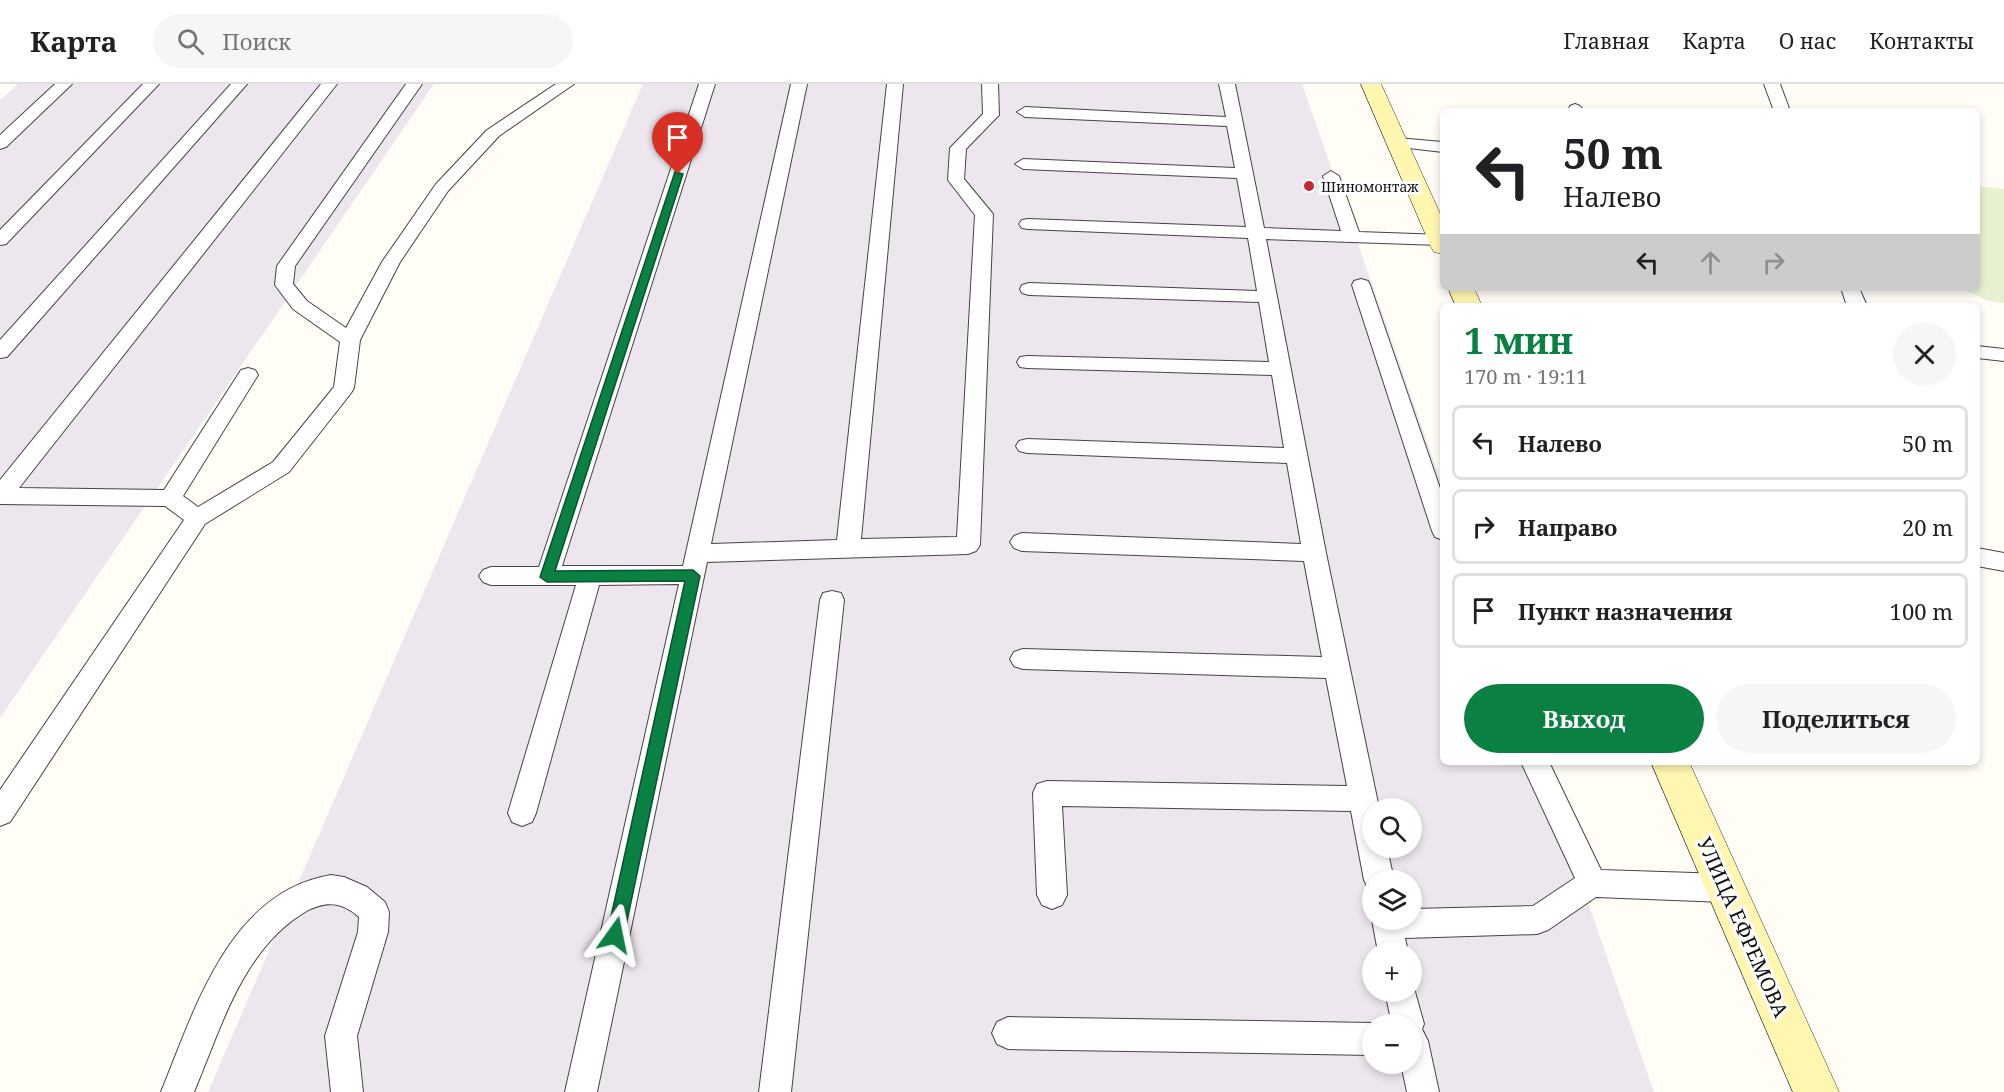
<!DOCTYPE html>
<html lang="ru">
<head>
<meta charset="utf-8">
<style>
  :root { --surface:#fff; --page:#f6f6f6; --text:#202124; --muted:#757577; --line:#e0e0e0; --accent:#0b8043 }
  body { margin:0; font-family:"Noto Serif",serif; background:var(--page); color:var(--text); height:100vh; display:flex; flex-direction:column; font-size:22px; white-space:nowrap }
  * { box-sizing:border-box; margin:0 }
  p { font-size:20px; color:var(--muted) }
  .icon { flex:none; width:33px; height:33px; fill:none; stroke:currentColor; stroke-width:2; stroke-linecap:round; stroke-linejoin:round }
  .map { position:relative; flex:1; overflow:hidden }
  .side { position:absolute; left:1440px; top:219px; width:540px; height:462px; display:flex; flex-direction:column; background:var(--surface); border-radius:9px; box-shadow:0 3px 9px #0003 }
  .side>* { flex:none }
  .hud { position:absolute; left:1440px; top:24px; width:540px; height:183px; border-radius:9px; box-shadow:0 3px 9px #0003; background:#fff; color:var(--text); overflow:hidden }
  .controls { position:absolute; left:1362px; top:714px; display:grid; gap:12px }
  .controls a { display:grid; place-items:center; width:60px; height:60px; border-radius:50%; background:var(--surface); box-shadow:0 3px 9px #0003; font-size:30px }
  .pin { position:absolute; display:grid; place-items:center; width:51px; height:51px; color:#fff; margin:-62px -26px; border-radius:50% 50% 50% 0; rotate:-45deg; box-shadow:0 0 6px #0007 }
  .pin .icon { rotate:45deg }
  .me { position:absolute; width:66px; margin:-33px; rotate:12deg; stroke-linejoin:round; filter:drop-shadow(0 0 4px #0008) }
  .turn { display:flex; align-items:center; gap:21px; height:126px; padding:0 24px; font-size:27px }
  .turn .icon { width:78px; height:78px; stroke-width:2.5 }
  .turn b { display:block; font-size:42px; line-height:51px }
  .lanes { display:flex; align-items:center; height:57px; padding:0 24px; background:#0003; justify-content:center; gap:30px; direction:ltr }
  .lanes .off { opacity:.35 }
  .round { display:grid; place-items:center; flex:none; width:63px; height:63px; border-radius:32px; background:var(--page) }
  .head { display:flex; align-items:center; justify-content:space-between; height:102px; padding:0 24px }
  h1 { font-size:36px; font-weight:700; line-height:45px; color:var(--accent) }
  .button { display:flex; gap:12px; margin-top:auto; padding:12px 24px }
  .button a { flex:1; height:69px; border-radius:36px; background:var(--accent); color:#fff; font-size:24px; font-weight:700; line-height:69px; text-align:center }
  .button a+a { background:var(--page); color:var(--text) }
  ul { padding:0; list-style:none }
  li { display:flex; align-items:center; gap:18px; height:75px; margin:0 12px 9px; padding:0 12px; border:3px solid var(--line); border-radius:9px }
  li div { flex:1 }
  li b { display:block; font-size:22px }
  li em { font-style:normal }
  header { display:flex; align-items:center; gap:36px; box-sizing:border-box; height:84px; padding:0 30px; background:var(--surface); border-bottom:2px solid var(--line) }
  header strong { font-size:28px }
  nav { display:flex; gap:33px; margin-inline-start:auto; font-size:21px }
  .search { width:420px; height:54px; background:var(--page); display:flex; align-items:center; gap:15px; box-sizing:border-box; padding:0 21px; border-radius:33px; color:var(--muted); font-size:22px }
  .map>svg:first-child { display:block }
  .industrial { fill:#eee6ef; fill-rule:evenodd }
  .pitch { fill:#e6f2cf }
  .lines { fill:none; stroke-linecap:round; stroke-linejoin:round }
  .lane-casing { stroke:#444; stroke-width:2 }
  .secondary-casing { stroke:#333; stroke-width:1 }
  .lane { fill:#fff; fill-rule:evenodd }
  .secondary { fill:#fff6b0; fill-rule:evenodd }
  .route { fill:#0b8043; stroke:#07532c; stroke-width:1.5 }
  .poi-dot { fill:#c4262e; stroke:#fff; stroke-width:2 }
  .labels { text-anchor:middle; dominant-baseline:central; stroke-width:6; stroke-linejoin:round; paint-order:stroke }
  .far-poi-label { font-size:14px; fill:#111; stroke:#fff; text-anchor:start }
  .near-street-label { font-size:20px; fill:#111; stroke:#fff }
</style>
</head>
<body>
<header>
<strong>Карта</strong>
<div class="search"><svg class="icon" aria-label="search" viewBox="0 0 24 24"><circle cx="10" cy="10" r="6"/><path d="M15 15l6 6"/></svg>Поиск</div>
<nav><a>Главная</a><a>Карта</a><a>О нас</a><a>Контакты</a></nav>
</header>
<div class="map">
<svg width="2004" height="1008" viewBox="0 0 2004 1008">
  <rect width="100%" height="100%" fill="#fffdf5"/>
  <g class="industrial">
    <polygon points="18,0 434,0 0,634 0,16"/>
    <path d="M643,0H1302L1443,403V678H1539L1654,1008H208ZM1372,724H1412V764H1372ZM1372,796H1412V836H1372ZM1372,868H1412V908H1372ZM1372,940H1412V980H1372Z"/>
  </g>
  <polygon class="pitch" points="1977,102 2004,105 2004,219 1988,217 1962,204 1977,204"/>
  <g class="lines">
    <g class="lane-casing">
      <g id="lane">
        <polygon points="55,0 72,0 6,63 0,65 0,51"/>
        <polygon points="143,0 159,0 6,160 0,161 0,146"/>
        <polygon points="231,0 247,0 7,273 0,274 0,256"/>
        <polygon points="321,0 337,0 19,404 164,406 241,286 248,284 255,286 258,291 183,412 198,423 273,378 334,303 340,258 293,225 275,201 277,182 406,0 422,0 295,182 293,200 307,217 346,244 382,178 436,100 487,46 556,0 574,0 499,52 448,107 400,178 360,256 354,304 351,309 289,388 205,440 10,738 0,742 0,706 184,436 165,422 0,420 0,396"/>
        <polygon points="699,0 715,0 562,482 683,482 791,0 807,0 711,460 837,456 887,0 903,0 861,455 957,453 975,131 948,96 950,64 983,30 982,0 998,0 999,31 966,65 964,95 993,130 980,461 976,467 968,470 707,478 597,1008 565,1008 679,500 599,501 536,729 532,738 522,742 512,738 508,729 576,501 491,501 483,498 479,492 483,486 491,483 539,483"/>
        <polygon points="1219,0 1235,0 1264,144 1341,147 1323,92 1331,87 1339,92 1359,148 1443,151 1443,161 1440,161 1266,155 1326,469 1379,724 1372,724 1372,764 1387,764 1394,796 1372,796 1372,807 1369,806 1364,796 1351,727 1062,722 1067,811 1062,821 1052,825 1042,821 1037,811 1033,709 1037,700 1047,697 1347,702 1326,594 1023,585 1014,582 1010,575 1014,568 1023,565 1322,573 1304,477 1022,467 1014,464 1010,458 1014,452 1022,449 1301,460 1287,379 1027,369 1019,367 1016,362 1019,357 1027,355 1284,364 1272,291 1027,284 1020,283 1017,278 1020,273 1027,272 1269,278 1259,218 1029,211 1022,209 1020,205 1022,201 1029,199 1257,207 1248,154 1028,145 1022,144 1019,140 1022,136 1028,135 1246,143 1237,94 1023,85 1015,80 1023,75 1235,84 1227,42 1025,33 1017,28 1025,23 1226,33"/>
        <polygon points="1764,0 1780,0 1790,27 1774,27"/>
        <polygon points="1575,20 1580,22 1584,27 1568,27 1570,22"/>
        <polygon points="1397,54 1443,58 1443,68 1391,62 1389,59"/>
        <polygon points="1361,195 1368,197 1370,201 1443,413 1443,456 1435,453 1432,447 1352,201 1354,197"/>
        <polygon points="1841,204 1859,204 1867,222 1847,222"/>
        <polygon points="1977,262 2004,265 2004,277 1977,274"/>
        <polygon points="1977,464 2004,469 2004,487 1977,482"/>
        <polygon points="832,507 841,509 844,516 791,1008 759,1008 820,516 823,509"/>
        <polygon points="1521,678 1549,678 1601,786 1725,790 1735,794 1740,804 1735,814 1725,818 1596,813 1548,846 1537,850 1405,854 1408,868 1378,868 1372,836 1372,835 1412,836 1412,825 1533,822 1575,794"/>
        <path d="M331,791L344,793L367,803L385,818L389,828L388,848L357,952L363,1008H331L325,952L358,848L359,833C342,818 326,816 305,828C242,866 221,944 194,1008H161C195,925 229,808 331,791Z"/>
        <polygon points="1412,897 1424,940 1422,945 1428,957 1439,1008 1407,1008 1401,980 1412,980 1412,940 1392,940 1385,908 1412,908"/>
        <polygon points="1008,933 1372,939 1376,940 1372,940 1372,971 1008,965 997,960 992,949 997,938"/>
      </g>
    </g>
    <g class="secondary-casing">
      <g id="secondary">
        <polygon points="1361,0 1381,0 1443,136 1443,170 1434,168 1431,163"/>
        <polygon points="1448,204 1474,204 1482,222 1456,222"/>
        <polygon points="1651,678 1689,678 1839,1008 1793,1008"/>
      </g>
    </g>
    <use href="#lane" class="lane"/>
    <use href="#secondary" class="secondary"/>
  </g>
  <polygon class="route" points="675,88 683,90 555,487 693,486 700,492 624,851 621,857 615,859 609,857 607,851 685,497 547,498 540,493"/>
  <circle class="poi-dot" cx="1309" cy="102" r="6"/>
  <g class="labels">
    <g class="far-poi-label">
      <text x="1321" y="102">Шиномонтаж</text>
    </g>
    <g class="near-street-label">
      <text transform="translate(1743 843) rotate(66)">УЛИЦА ЕФРЕМОВА</text>
    </g>
  </g>
</svg>
<div class="controls">
<a><svg class="icon" aria-label="search" viewBox="0 0 24 24"><circle cx="10" cy="10" r="6"/><path d="M15 15l6 6"/></svg></a>
<a><svg class="icon" aria-label="layers" viewBox="0 0 24 24"><path d="M12 4l9 5-9 5-9-5zM3 14l9 5 9-5"/></svg></a>
<a>+</a>
<a>−</a>
</div>
<div class="pin" style="left:678px;top:90px;background:#d93025"><svg class="icon" aria-label="arrive" viewBox="0 0 24 24"><path d="M6 21V4h12l-3 4 3 4H6"/></svg></div>
<svg class="me" style="left:615px;top:851px" viewBox="-20 -20 40 40"><path d="M0-17L14 15 0 8-14 15z" fill="#0b8043" stroke="#fff" stroke-width="4"/></svg>
<div class="hud">
<div class="turn"><svg class="icon" aria-label="left" viewBox="0 0 24 24"><path d="M17 20v-9H6M10 6l-5 5 5 5"/></svg><div><b>50 m</b>Налево</div></div>
<div class="lanes"><svg class="icon" aria-label="left" viewBox="0 0 24 24"><path d="M17 20v-9H6M10 6l-5 5 5 5"/></svg><svg class="icon off" aria-label="ahead" viewBox="0 0 24 24"><path d="M12 20V5M6 11l6-6 6 6"/></svg><svg class="icon off" aria-label="right" viewBox="0 0 24 24"><path d="M7 20v-9h11M14 6l5 5-5 5"/></svg></div>
</div>
<section class="side">
<div class="head"><div><h1>1 мин</h1><p>170 m · 19:11</p></div><a class="round"><svg class="icon" aria-label="close" viewBox="0 0 24 24"><path d="M6 6l12 12M18 6L6 18"/></svg></a></div>
<ul>
<li><svg class="icon" aria-label="left" viewBox="0 0 24 24"><path d="M17 20v-9H6M10 6l-5 5 5 5"/></svg><div><b>Налево</b></div><em>50 m</em></li>
<li><svg class="icon" aria-label="right" viewBox="0 0 24 24"><path d="M7 20v-9h11M14 6l5 5-5 5"/></svg><div><b>Направо</b></div><em>20 m</em></li>
<li><svg class="icon" aria-label="arrive" viewBox="0 0 24 24"><path d="M6 21V4h12l-3 4 3 4H6"/></svg><div><b>Пункт назначения</b></div><em>100 m</em></li>
</ul>
<div class="button"><a>Выход</a><a>Поделиться</a></div>
</section>
</div>
</body>
</html>
